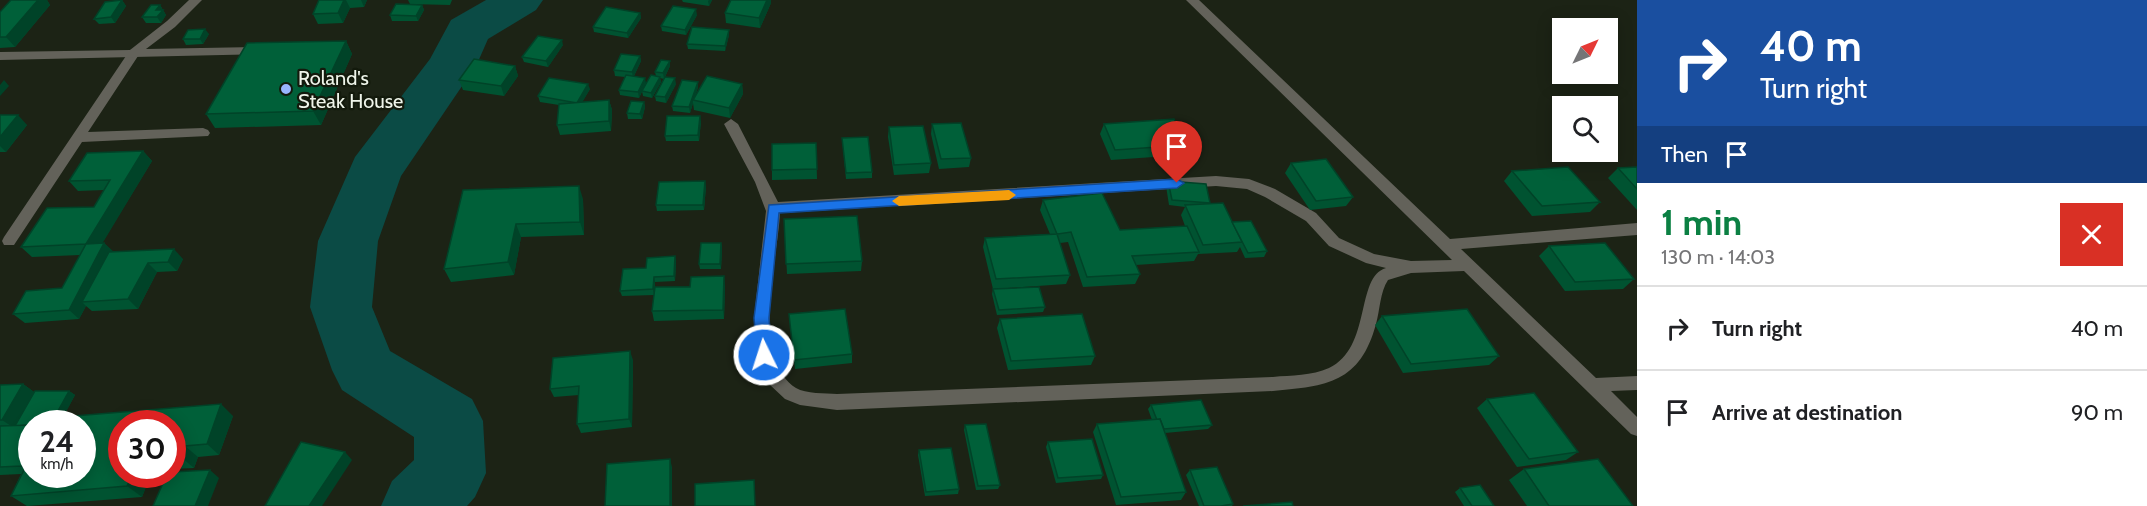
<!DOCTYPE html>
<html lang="en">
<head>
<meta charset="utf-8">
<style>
  :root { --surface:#fff; --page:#f2f2f2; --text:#202124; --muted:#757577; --line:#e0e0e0; --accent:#0b8043 }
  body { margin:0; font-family:Cabin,sans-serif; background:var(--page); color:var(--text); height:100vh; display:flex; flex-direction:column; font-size:22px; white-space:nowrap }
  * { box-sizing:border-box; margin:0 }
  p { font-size:20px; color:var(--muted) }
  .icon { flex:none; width:33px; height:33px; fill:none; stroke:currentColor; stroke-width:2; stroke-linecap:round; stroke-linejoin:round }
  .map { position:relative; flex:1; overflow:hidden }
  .side { display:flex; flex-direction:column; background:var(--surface); width:510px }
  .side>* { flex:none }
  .hud { background:#1a4fa0; color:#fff; overflow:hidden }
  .needle { width:39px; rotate:47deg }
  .fabs { position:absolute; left:1552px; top:18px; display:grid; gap:12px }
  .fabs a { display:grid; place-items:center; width:66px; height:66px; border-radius:0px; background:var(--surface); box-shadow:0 3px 15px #0003; font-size:30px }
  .speed { position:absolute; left:18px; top:410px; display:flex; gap:12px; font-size:30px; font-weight:700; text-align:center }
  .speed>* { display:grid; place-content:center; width:78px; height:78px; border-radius:50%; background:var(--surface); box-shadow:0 3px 15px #0003; line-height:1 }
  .speed small { font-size:15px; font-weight:400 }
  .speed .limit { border:9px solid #d22; background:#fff; color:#111 }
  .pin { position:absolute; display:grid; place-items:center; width:51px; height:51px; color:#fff; margin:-62px -26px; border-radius:50% 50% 50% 0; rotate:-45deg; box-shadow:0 0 6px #0007 }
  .pin .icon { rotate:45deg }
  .me { position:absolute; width:66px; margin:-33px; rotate:356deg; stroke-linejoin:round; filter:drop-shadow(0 0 4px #0008) }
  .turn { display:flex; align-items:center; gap:21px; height:126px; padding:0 24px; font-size:27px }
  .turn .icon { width:78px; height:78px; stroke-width:2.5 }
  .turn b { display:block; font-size:42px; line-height:51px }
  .then { display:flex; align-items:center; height:57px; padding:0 24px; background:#0003; gap:12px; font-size:22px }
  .round { display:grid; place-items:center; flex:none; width:63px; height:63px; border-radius:0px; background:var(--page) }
  .overview { display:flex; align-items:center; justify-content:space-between; height:102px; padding:0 24px }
  h1 { font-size:36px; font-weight:700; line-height:45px; color:var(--accent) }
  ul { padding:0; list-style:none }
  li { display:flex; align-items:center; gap:18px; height:84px; padding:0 24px; border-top:2px solid var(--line) }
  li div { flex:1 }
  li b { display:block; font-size:22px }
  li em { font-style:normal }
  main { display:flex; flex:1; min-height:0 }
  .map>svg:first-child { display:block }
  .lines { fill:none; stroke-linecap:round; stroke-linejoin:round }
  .river { fill:#0b4b45; fill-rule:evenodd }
  .service { fill:#63625a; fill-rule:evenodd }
  .minor { fill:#63625a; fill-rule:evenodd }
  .wall { fill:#005331 }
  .shaded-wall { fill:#004328 }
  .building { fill:#006039; stroke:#004328; stroke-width:1.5 }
  .route { fill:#1a73e8; stroke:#114b97; stroke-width:1.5 }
  .slow { fill:#f59e0b }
  .poi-dot { fill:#99b5fd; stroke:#131a0c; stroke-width:2 }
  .labels { text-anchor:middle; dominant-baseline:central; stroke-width:4.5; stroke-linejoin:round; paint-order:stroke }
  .poi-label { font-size:20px; fill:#eff5ea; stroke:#131a0c; text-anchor:start }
</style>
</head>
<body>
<main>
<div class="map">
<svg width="1637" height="506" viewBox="0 0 1637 506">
  <rect width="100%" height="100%" fill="#1c2315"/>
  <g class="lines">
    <polygon class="river" points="486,0 543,0 536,10 488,39 477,64 401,176 378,241 372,307 390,351 472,399 483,421 486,473 475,497 467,506 381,506 392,481 414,460 414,437 342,390 332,370 310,307 318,241 355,157 430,59 451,20"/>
    <polygon class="service" points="134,49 140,53 88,132 203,128 208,130 210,133 208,136 82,142 14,245 4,245 2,241 4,237 130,50"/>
    <g class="minor">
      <polygon points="189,0 202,0 175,27 146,49 261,47 265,48 265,54 0,60 0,52 130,50 167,21"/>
      <path d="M1186,0H1199L1450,239L1637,223V235L1461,249L1596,378L1637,376V390L1611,391L1637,417V436L1631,434L1464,271L1411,273L1388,280C1380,292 1380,310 1376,324C1360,383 1327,386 1273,391L837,410L800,405L785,399L769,384L758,359L754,335L755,309L766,211L755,182L724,124L731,119L738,124L778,202L1216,176L1249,179L1275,189L1316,213L1339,238L1374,254L1411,261L1452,260ZM1216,186L1247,189L1265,197L1306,221L1329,246L1366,263L1386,268C1355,277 1372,348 1329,368C1312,376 1291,375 1273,377L837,394C825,393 806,394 796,388C750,359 778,258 780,213Z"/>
    </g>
  </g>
  <g class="wall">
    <polygon points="11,0 47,0 50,5 15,47 0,48 0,12"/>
    <polygon points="122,0 126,6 115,23 99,24 94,19"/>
    <polygon points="319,0 367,0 364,7 350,8 343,23 318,24 313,14"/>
    <polygon points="408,0 452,0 450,5 410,4"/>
    <polygon points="682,0 712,0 709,6 683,2"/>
    <polygon points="771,3 760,28 726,23 725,13"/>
    <polygon points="160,5 166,15 161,23 146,23 142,17"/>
    <polygon points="422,5 424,10 418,21 392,21 390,15"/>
    <polygon points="640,13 641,18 628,38 594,32 593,27"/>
    <polygon points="697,15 686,35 662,31 661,26"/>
    <polygon points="729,30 729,35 725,51 688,49 687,44"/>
    <polygon points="209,34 203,44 186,45 183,39"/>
    <polygon points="346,41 352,54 321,125 215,128 206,114"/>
    <polygon points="563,45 548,67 524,62 522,57"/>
    <polygon points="640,56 641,61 634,76 646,83 639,98 620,95 619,90 625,77 615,76 614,70"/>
    <polygon points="515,66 518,76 504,96 463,90 459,80"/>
    <polygon points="670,66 664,79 660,78 661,82 652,98 643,96 642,91 656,76 655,72"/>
    <polygon points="698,82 698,87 695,96 742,84 743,94 730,118 694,110 693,103 690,113 673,111 672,106"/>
    <polygon points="676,84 666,103 656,101 655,96"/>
    <polygon points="590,89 582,102 609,100 612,110 611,131 560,135 557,125 559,105 540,102 538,96"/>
    <polygon points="644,102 645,107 642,119 628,119 627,113"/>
    <polygon points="0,115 27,125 6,152 0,152"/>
    <polygon points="701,121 699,141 666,141 665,136"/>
    <polygon points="932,124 971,158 969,167 939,169 931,134"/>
    <polygon points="1104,124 1186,145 1182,155 1111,160 1100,134"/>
    <polygon points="889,127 931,163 929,173 894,175 888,137"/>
    <polygon points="842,138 872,172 872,178 846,179"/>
    <polygon points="816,143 817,179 772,180 772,170"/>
    <polygon points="143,151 152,161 102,243 104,243 113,252 183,259 177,271 157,272 138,309 92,311 86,306 79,319 25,323 13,314 62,288 80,255 32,257 21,247 94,207 104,190 78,191 69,181"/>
    <polygon points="1291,163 1353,197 1346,206 1310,210 1285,173"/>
    <polygon points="1637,167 1637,210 1608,178 1618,168"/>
    <polygon points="1512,171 1600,202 1590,212 1532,216 1504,181"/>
    <polygon points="1168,181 1210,203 1267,251 1264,257 1245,258 1240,247 1237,252 1198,254 1194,261 1136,265 1140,274 1135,284 1083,287 1068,242 1060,243 1070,275 1066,284 993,289 983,247 985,238 1050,234 1040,210 1043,200 1120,230 1185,226 1181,215 1185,207 1169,205 1166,186"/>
    <polygon points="706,186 704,210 657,211 656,205"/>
    <polygon points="463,190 583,199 584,235 521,237 514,275 451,282 444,269"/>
    <polygon points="784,219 862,261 861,271 787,274"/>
    <polygon points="721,243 722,248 721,269 700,269 699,264"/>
    <polygon points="1549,246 1634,279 1623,289 1565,291 1539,256"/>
    <polygon points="675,256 676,262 675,281 655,282 655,287 725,286 724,319 654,321 652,311 654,295 622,296 620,291 646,268"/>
    <polygon points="993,289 1045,307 1043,312 997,315 992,294"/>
    <polygon points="789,314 852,354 852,363 795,369"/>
    <polygon points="1382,316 1499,356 1489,365 1403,373 1375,325"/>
    <polygon points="1000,319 1095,356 1091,365 1008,370 997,328"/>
    <polygon points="633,360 632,427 581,433 577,424 579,395 554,397 550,389"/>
    <polygon points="23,384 34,392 69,391 75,395 63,417 233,416 219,455 198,457 194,468 172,469 172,423 122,474 151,474 142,497 27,506 11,496 21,474 0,475 0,385"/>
    <polygon points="1487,399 1578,452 1566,460 1517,467 1477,408"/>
    <polygon points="1151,405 1212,425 1208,429 1165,433 1186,492 1181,500 1116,505 1093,432 1097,424 1152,420 1148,409"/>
    <polygon points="965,425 1000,485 998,489 976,490 964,430"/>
    <polygon points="1048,442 1103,475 1101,479 1056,483 1046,447"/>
    <polygon points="919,450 959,489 958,494 925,496 918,455"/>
    <polygon points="1524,469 1633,506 1527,506 1509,480"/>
    <polygon points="1190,470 1233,504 1232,506 1199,506 1186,475"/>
    <polygon points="1460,488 1494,506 1464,506 1455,492"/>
  </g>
  <g class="shaded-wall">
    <polygon points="38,0 47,0 50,5 15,47 6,37"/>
    <polygon points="122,0 126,6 115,23 111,17"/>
    <polygon points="344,0 346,0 350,8 343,23 338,13"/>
    <polygon points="361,0 367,0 364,7"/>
    <polygon points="709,0 712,0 709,6 708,1"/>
    <polygon points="767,0 771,0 771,3 760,28 759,18"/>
    <polygon points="160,5 166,15 161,23 157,17 156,10"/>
    <polygon points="422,5 424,10 418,21 416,16"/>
    <polygon points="696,9 697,15 686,35 685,30"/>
    <polygon points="640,13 641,18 628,38 627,33"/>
    <polygon points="205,29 209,34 203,44 200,39"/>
    <polygon points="729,30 729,35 725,51 725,46"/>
    <polygon points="562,40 563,45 548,67 546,61"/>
    <polygon points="346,41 352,54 321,125 313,111"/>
    <polygon points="640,56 641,61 633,78 632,72"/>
    <polygon points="670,61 670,66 664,79 663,73"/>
    <polygon points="515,66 518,76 504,96 501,86"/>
    <polygon points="660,77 661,82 652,98 651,93"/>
    <polygon points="645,78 646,83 639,98 638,92"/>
    <polygon points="675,78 676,84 666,103 665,97"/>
    <polygon points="4,80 9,86 0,96 0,85"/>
    <polygon points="698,82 698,87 694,100 693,100 693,103 690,113 689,107"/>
    <polygon points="588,84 590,89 579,108 577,103"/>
    <polygon points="742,84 743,94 730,118 729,108"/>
    <polygon points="609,100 612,110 611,131 609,121"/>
    <polygon points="644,102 645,107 642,119 640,114"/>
    <polygon points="18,115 27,125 6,152 0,146 0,137"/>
    <polygon points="700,116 701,121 699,141 698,135"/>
    <polygon points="143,151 152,161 96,254 86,244"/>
    <polygon points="705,181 706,186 704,210 703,205"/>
    <polygon points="579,186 583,199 584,235 580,222"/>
    <polygon points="516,224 521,237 514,275 508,262"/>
    <polygon points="104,243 114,252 82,302 86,306 79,319 69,310"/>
    <polygon points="721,243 722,248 721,269 720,264"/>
    <polygon points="174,249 183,259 177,271 168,262"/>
    <polygon points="675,256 676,262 675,281 674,276"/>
    <polygon points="148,263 157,272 138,309 128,299"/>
    <polygon points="724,276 725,286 724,319 723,310"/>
    <polygon points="654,277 655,282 654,295 653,289"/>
    <polygon points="630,351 633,360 632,427 629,419"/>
    <polygon points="23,384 34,392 14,428 2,420"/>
    <polygon points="69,391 75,395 60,423 51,423"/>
    <polygon points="221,404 233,416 219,455 207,444"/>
    <polygon points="185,446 198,457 194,468 181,457"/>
    <polygon points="32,448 32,472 22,466"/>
    <polygon points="345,452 352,460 322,506 309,506"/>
    <polygon points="670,459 672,467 672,506 670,506"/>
    <polygon points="210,470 219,478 208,506 195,506"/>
    <polygon points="132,474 151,474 142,497 127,486"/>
  </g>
  <g class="building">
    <polygon points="11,0 38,0 6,37 0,37 0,12"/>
    <polygon points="122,0 111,17 94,19 105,2"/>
    <polygon points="319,0 344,0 338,13 313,14"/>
    <polygon points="731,0 767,0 759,18 725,13"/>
    <polygon points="396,4 422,5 416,16 390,15"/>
    <polygon points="151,5 160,5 156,10 163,10 157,17 142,17"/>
    <polygon points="673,6 696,9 685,30 661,26"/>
    <polygon points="606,7 640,13 627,33 593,27"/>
    <polygon points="692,27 729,30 725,46 687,44"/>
    <polygon points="205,29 200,39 183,39 188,30"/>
    <polygon points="538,36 562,40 546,61 522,57"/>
    <polygon points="346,41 313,111 206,114 247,43"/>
    <polygon points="621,54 640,56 632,72 614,70"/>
    <polygon points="474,59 515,66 501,86 459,80"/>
    <polygon points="661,60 670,61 663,73 655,72"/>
    <polygon points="626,75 645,78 638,92 619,90"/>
    <polygon points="651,75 660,77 651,93 642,91"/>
    <polygon points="707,76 742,84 729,108 693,100"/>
    <polygon points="665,77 675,78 665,97 655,96"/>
    <polygon points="549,78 588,84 577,103 538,96"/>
    <polygon points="682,80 698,82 689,107 672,106"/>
    <polygon points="609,100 609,121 557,125 559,104"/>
    <polygon points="631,101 644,102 640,114 627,113"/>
    <polygon points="0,115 18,115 0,137"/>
    <polygon points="667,116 700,116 698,135 665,136"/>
    <polygon points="1174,119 1186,145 1115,150 1104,124"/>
    <polygon points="961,123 971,158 941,159 932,124"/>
    <polygon points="923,126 931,163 894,165 889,127"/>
    <polygon points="868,137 872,172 846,173 842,138"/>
    <polygon points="816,143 817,169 772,170 772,144"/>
    <polygon points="143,151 86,244 21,247 47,208 94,207 110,180 69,181 87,153"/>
    <polygon points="1326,159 1353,197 1316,201 1291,163"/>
    <polygon points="1568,167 1600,202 1542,206 1512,171"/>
    <polygon points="1637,167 1637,189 1618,168"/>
    <polygon points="705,181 703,205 656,205 659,182"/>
    <polygon points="1168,181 1206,184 1210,203 1172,200"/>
    <polygon points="579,186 580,222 516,224 508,262 444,269 463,190"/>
    <polygon points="1102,193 1120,230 1187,226 1199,252 1132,256 1140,274 1087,277 1071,232 1057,234 1070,275 996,279 985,238 1057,234 1043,200"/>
    <polygon points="1223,203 1242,242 1203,245 1185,205"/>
    <polygon points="857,216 862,261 786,264 784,219"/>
    <polygon points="1251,221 1267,251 1248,253 1232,222"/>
    <polygon points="104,243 69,310 13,314 26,291 62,288 86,244"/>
    <polygon points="701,243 721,243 720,264 699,264"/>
    <polygon points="1605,243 1634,279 1575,282 1549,246"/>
    <polygon points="174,249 168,262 148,263 128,299 82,302 109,252"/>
    <polygon points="675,256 674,276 654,277 653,289 620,291 623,269 646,268 647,258"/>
    <polygon points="724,276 723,310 652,311 655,287 690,287 691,277"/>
    <polygon points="1039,287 1045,307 999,310 993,289"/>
    <polygon points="845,309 852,354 794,360 789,314"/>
    <polygon points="1467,309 1499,356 1411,364 1382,316"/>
    <polygon points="1082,314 1095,356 1011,361 1000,319"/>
    <polygon points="630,351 629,419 577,424 579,386 550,389 553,358"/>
    <polygon points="23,384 2,420 0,420 0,385"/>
    <polygon points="35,391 69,391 54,418 49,418 47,423 32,423 32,425 15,426"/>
    <polygon points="1534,393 1578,452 1529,459 1487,399"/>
    <polygon points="1201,400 1212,425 1164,429 1160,419 1157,420 1151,405"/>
    <polygon points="221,404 207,444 185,446 181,457 172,458 172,423 122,423 122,474 132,474 127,486 11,496 32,454 32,474 82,474 82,423 47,423 49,418"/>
    <polygon points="1160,419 1186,492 1121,497 1097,424"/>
    <polygon points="986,424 1000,485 978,486 965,425"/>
    <polygon points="32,425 32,448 22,466 0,467 0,426"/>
    <polygon points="1092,439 1103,475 1058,478 1048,442"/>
    <polygon points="301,442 345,452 309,506 265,506"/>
    <polygon points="951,448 959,489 926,492 919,450"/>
    <polygon points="670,459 670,506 605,506 607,464"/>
    <polygon points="1598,459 1633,506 1549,506 1524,469"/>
    <polygon points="1217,467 1233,504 1221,506 1204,506 1190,470"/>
    <polygon points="210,470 195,506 153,506 167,474 172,474 172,472"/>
    <polygon points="754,480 755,506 695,506 695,484"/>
    <polygon points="1480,485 1494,506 1472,506 1460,488"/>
    <polygon points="1292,502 1293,506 1243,506"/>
  </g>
  <polygon class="route" points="1177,179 1184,183 1177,188 779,213 769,318 772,355 769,359 764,361 759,359 757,355 754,318 769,205"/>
  <polygon class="slow" points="1009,190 1016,195 1009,200 899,206 892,201 899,196"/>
  <circle class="poi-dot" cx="286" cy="89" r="6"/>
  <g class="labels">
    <g class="poi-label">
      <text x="298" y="78">Roland's<tspan x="298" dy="23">Steak House</tspan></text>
    </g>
  </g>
</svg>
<div class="fabs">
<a><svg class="needle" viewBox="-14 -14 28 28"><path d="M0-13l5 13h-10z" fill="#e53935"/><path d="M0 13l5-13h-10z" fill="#757577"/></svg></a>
<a><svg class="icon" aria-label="search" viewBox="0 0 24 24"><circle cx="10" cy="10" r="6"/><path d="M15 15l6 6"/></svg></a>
</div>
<div class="speed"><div>24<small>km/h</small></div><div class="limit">30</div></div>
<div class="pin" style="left:1177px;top:183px;background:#d93025"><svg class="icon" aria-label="arrive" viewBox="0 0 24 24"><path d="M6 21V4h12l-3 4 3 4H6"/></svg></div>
<svg class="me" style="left:764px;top:355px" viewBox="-20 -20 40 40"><circle r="17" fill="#1a73e8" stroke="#fff" stroke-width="3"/><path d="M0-11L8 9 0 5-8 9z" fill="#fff"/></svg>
</div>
<section class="side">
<div class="hud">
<div class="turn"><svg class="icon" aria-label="right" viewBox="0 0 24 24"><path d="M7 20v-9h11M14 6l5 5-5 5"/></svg><div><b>40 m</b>Turn right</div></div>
<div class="then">Then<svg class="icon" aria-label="arrive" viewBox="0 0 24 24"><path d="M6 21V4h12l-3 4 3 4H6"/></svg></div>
</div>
<div class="overview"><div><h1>1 min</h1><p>130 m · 14:03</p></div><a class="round" style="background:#d93025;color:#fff"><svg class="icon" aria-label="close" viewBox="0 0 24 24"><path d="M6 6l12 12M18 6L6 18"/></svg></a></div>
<ul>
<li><svg class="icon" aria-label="right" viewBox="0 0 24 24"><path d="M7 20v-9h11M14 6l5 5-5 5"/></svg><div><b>Turn right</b></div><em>40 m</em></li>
<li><svg class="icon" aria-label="arrive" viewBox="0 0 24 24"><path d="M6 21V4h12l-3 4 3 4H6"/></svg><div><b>Arrive at destination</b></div><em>90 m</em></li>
</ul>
</section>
</main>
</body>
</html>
